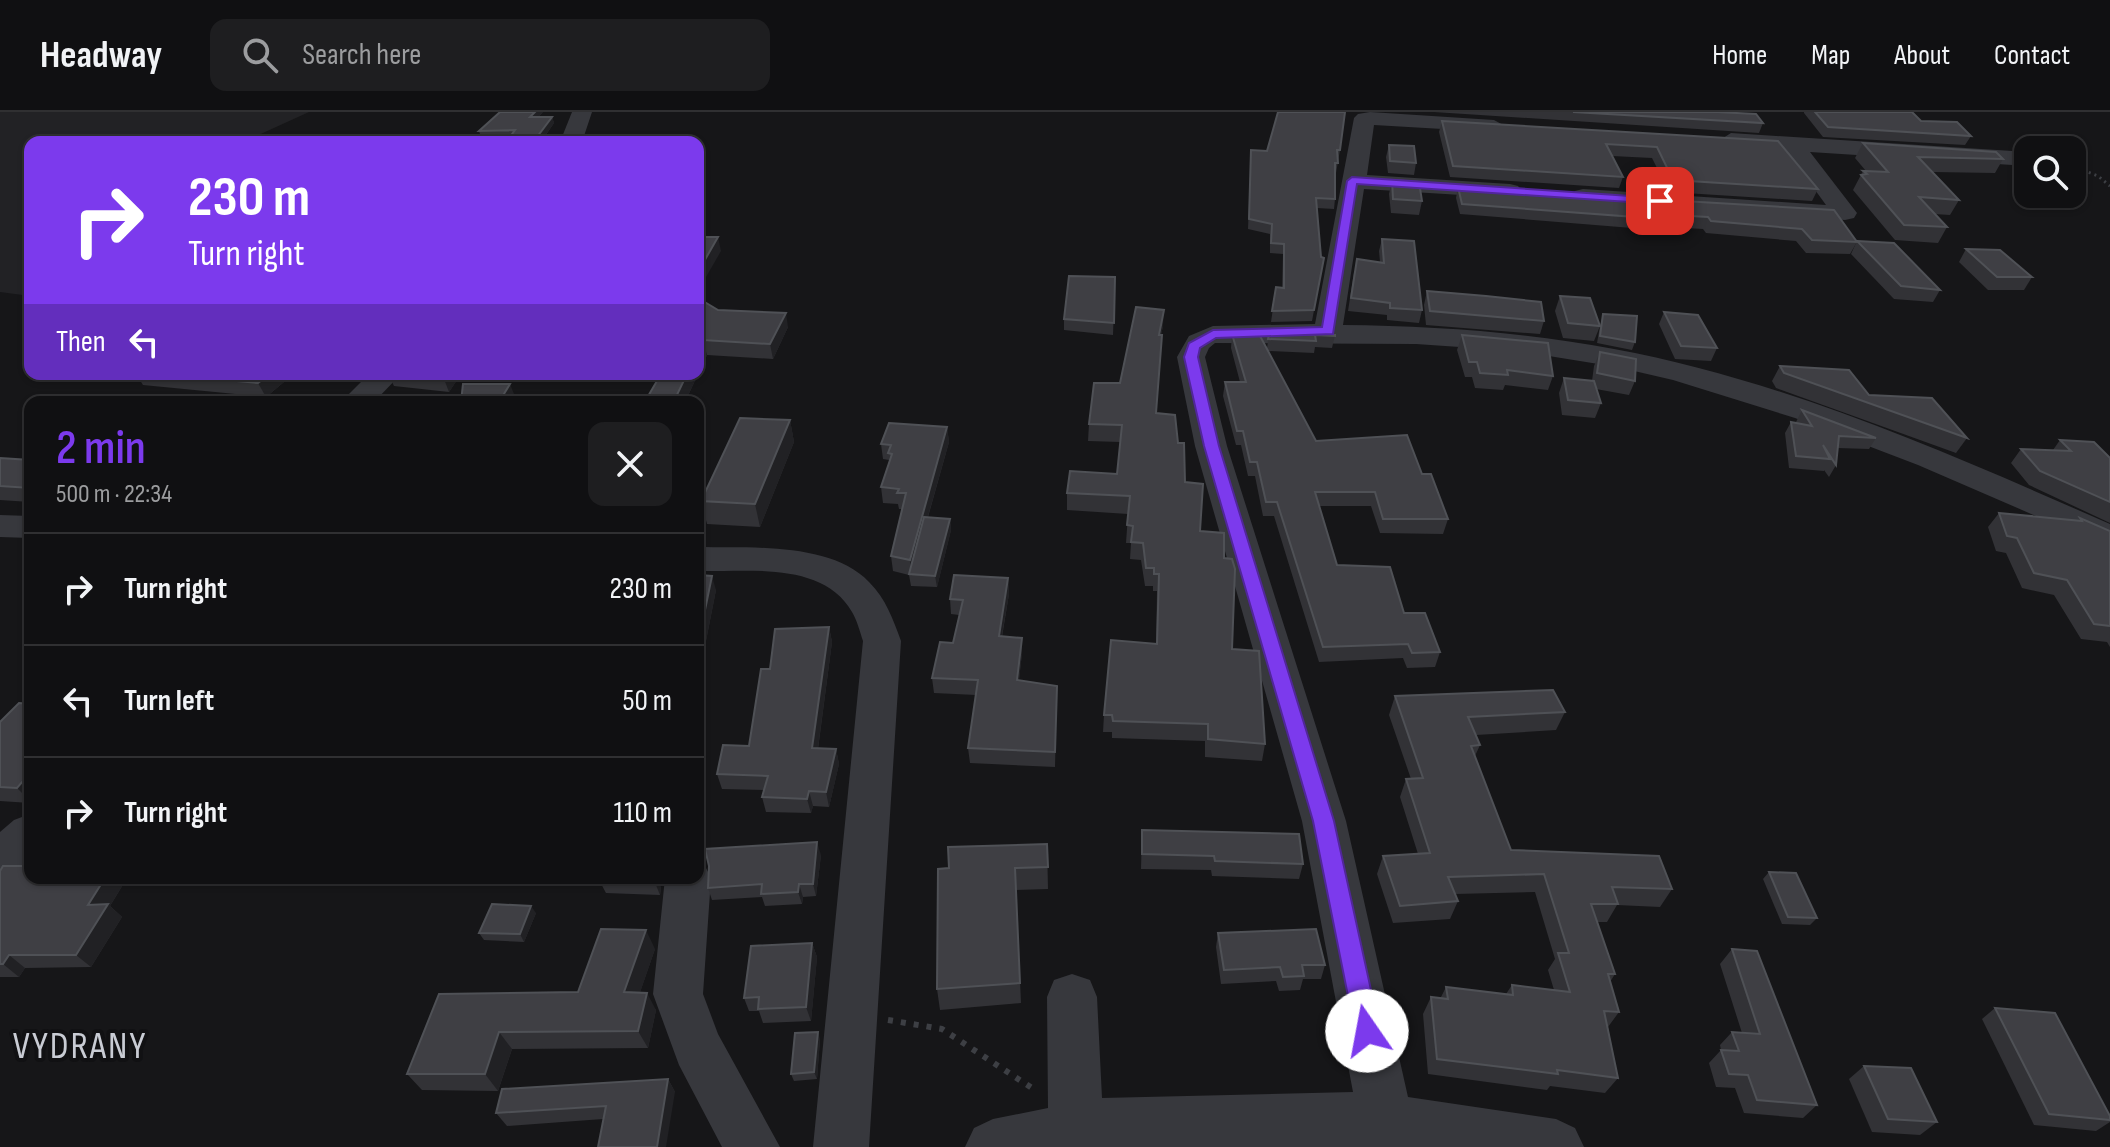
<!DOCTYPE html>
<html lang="en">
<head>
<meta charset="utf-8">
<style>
  :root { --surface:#101012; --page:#1e1e20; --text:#f1f3f6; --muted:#9c9d9f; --line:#303032; --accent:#7c3aed }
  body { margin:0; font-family:"Sofia Sans Condensed",sans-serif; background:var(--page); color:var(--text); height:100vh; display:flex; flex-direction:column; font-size:30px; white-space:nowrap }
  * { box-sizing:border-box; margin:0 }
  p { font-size:26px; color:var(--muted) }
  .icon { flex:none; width:44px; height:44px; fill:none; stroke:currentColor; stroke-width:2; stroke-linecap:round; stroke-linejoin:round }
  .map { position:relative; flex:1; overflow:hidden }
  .sheet { position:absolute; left:24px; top:284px; width:680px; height:488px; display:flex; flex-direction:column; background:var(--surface); border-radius:16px; box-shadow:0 2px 6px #0004,0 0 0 2px var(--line) }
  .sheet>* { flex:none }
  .guide { position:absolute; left:24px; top:24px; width:680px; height:244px; border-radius:16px; box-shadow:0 2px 6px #0004,0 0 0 2px var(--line); background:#7c3aed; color:#fff; overflow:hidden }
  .fabs { position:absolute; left:2014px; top:24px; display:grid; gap:16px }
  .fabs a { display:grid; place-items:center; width:72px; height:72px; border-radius:16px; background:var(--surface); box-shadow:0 2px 6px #0004,0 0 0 2px var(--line); font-size:40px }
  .pin { position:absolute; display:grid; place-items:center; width:68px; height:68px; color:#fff; margin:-34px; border-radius:16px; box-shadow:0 4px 12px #0006 }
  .me { position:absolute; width:88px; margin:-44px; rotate:348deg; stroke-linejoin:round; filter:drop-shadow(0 0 6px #0008) }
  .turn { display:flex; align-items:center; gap:28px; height:168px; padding:0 32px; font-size:36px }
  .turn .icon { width:104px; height:104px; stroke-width:2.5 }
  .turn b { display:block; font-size:56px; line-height:68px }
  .then { display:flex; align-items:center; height:76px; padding:0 32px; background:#0003; gap:16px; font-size:30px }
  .round { display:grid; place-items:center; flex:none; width:84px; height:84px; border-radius:16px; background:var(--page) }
  .head { display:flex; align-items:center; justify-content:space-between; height:136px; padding:0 32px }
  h1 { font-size:48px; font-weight:600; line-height:60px; color:var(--accent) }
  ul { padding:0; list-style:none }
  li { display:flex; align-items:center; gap:24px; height:112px; padding:0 32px; border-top:2px solid var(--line) }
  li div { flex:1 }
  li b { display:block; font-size:30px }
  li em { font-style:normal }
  header { display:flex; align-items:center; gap:48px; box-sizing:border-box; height:112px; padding:0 40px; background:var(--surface); border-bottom:2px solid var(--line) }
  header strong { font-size:38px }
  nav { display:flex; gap:44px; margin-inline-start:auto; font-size:28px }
  .search { width:560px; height:72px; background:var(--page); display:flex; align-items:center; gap:20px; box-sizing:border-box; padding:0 28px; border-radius:16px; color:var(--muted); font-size:30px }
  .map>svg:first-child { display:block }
  .built { fill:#222225 }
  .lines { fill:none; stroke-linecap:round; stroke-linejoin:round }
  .path-far1 { stroke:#3d3f44; stroke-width:3; stroke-dasharray:2 4; stroke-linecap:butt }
  .path { stroke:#3d3f44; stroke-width:6; stroke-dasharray:5 8; stroke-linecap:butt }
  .minor { fill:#37383d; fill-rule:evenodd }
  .wall { fill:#323236 }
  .shaded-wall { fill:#212124 }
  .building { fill:#3f3f44; stroke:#4f5156; stroke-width:2 }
  .route { fill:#7c3aed; stroke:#51269a; stroke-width:2 }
  .labels { text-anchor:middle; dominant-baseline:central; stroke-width:8; stroke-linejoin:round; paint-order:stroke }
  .near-quarter-label { font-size:38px; letter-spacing:2px; fill:#c9ccd4; stroke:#111113 }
</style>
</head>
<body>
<header>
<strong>Headway</strong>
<div class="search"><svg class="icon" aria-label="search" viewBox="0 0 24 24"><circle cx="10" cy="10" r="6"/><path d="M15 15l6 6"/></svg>Search here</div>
<nav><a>Home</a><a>Map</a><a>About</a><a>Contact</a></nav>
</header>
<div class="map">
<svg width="2110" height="1035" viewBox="0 0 2110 1035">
  <rect width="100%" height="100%" fill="#161618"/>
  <polygon class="built" points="0,0 309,0 243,30 30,30 30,184 0,180"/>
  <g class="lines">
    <polyline class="path-far1" points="2072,54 2098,64 2110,74"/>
    <polyline class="path" points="888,908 942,917 1035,978"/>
    <g class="minor">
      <polygon points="572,0 592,0 582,30 560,30"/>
      <path d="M1370,0L1494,8L1505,14L1494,20L1374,13L1367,63L1510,72L1518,74L1522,79L1518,84L1510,86L1364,77L1343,213C1434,214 1525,220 1614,237C1787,269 1950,342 2110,412V436L1918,353L1795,306L1673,268L1617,255L1518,239L1416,232L1215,231L1209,236L1205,245L1227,334L1346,709L1408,985L1556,1007L1575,1016L1584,1035H965L974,1016L993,1007L1048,996L1047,885L1054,868L1072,862L1090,868L1097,885L1102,986L1353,980L1302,709L1195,334L1177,245L1189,224L1213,214L1315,212L1354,6L1358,2Z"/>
      <polygon points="1731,21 2028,40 2028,54 1810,40 1857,101 1854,106 1845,108 1583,91 1575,89 1571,84 1575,79 1583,77 1826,93 1786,38 1723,33 1720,28"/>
      <polygon points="369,262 401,262 374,290 341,290"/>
      <polygon points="0,403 30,404 30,426 0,425"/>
      <path d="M698,435C749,436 831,430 869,470C886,487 893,507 901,529L869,1035H813L863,529C860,520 857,508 852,500C823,449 748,460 698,459Z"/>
      <polygon points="30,702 30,749 16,762 0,767 0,720 14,708"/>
      <polygon points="698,750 704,752 711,766 703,882 718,922 780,1035 722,1035 679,953 653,882 665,766 698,766"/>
    </g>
  </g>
  <g class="wall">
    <polygon points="543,0 538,5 552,5 554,11 541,30 507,30 510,25 481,25 479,19"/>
    <polygon points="1434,0 1717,0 1763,11 1759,21"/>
    <polygon points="1804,0 1912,0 1921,9 1971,24 1965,33 1823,25 1804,1"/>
    <polygon points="1442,9 1778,29 1818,77 1812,89 1669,80 1652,46 1612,44 1623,65 1619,76 1450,65 1439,20"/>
    <polygon points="1863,31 2003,47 1995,61 1933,60 1959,88 1950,103 1934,102 1947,115 1938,131 1895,128 1853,78 1863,59 1866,59 1855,46"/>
    <polygon points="1389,33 1416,51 1414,63 1388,61 1386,45"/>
    <polygon points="1251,38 1340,38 1336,61 1335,61 1335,87 1334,97 1317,96 1321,145 1324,146 1312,209 1271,210 1276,175 1282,176 1283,142 1270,141 1270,122 1248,117"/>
    <polygon points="1392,68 1422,89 1419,103 1391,101 1389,82"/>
    <polygon points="1458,75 1641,102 1637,112 1633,112 1632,116 1460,102 1456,86"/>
    <polygon points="1683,89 1857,130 1850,142 1806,141 1796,129 1706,121 1703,117 1686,116 1679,101"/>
    <polygon points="1382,127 1422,198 1419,211 1387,208 1387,203 1348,199 1354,160 1380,150 1379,139"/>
    <polygon points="1857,129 1940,178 1933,190 1894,187 1851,142"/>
    <polygon points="1966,137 2032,165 2024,178 1988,178 1959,150"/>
    <polygon points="1115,165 1113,223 1064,218 1064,207"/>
    <polygon points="1427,179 1544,209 1540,222 1426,213 1424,193"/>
    <polygon points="1560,184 1600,214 1603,202 1635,230 1632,238 1597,231 1600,214 1594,229 1563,226 1555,199"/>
    <polygon points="698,197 718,198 788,215 773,247 707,243 698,262"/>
    <polygon points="1664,200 1717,236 1711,249 1675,247 1659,212"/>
    <polygon points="1163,214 1161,223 1156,301 1178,331 1185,370 1200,419 1224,446 1232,537 1265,632 1262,649 1205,645 1205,629 1112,626 1112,620 1103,620 1104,603 1156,532 1157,479 1153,479 1153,474 1145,474 1141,448 1130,447 1131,431 1126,431 1128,402 1067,398 1067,381 1117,362 1120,330 1088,329 1089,312"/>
    <polygon points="1232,222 1267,236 1269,222 1335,223 1332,236 1315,235 1314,241 1268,239 1316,329 1422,362 1448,407 1443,422 1380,421 1371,394 1319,394 1337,453 1404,501 1440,540 1435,555 1407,556 1403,546 1319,550 1274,404 1263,404 1255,364 1248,364 1241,333 1236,333 1223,284 1225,270 1240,270 1231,236"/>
    <polygon points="1462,223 1553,264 1548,278 1505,273 1503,278 1475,276 1472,265 1465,265 1457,238"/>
    <polygon points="1600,240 1635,269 1629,283 1596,277 1601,291 1595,306 1562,303 1559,281 1564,266 1592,269 1594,254"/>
    <polygon points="1780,254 1869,283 1967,326 1956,341 1776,276 1772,269"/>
    <polygon points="136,262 288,262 290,265 266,285 143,273"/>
    <polygon points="388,262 461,262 449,280 394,274"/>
    <polygon points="661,262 698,262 685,290 648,290 647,286"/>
    <polygon points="1802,298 1876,326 1869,337 1837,336 1836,353 1829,365 1824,358 1824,359 1789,356 1785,321 1791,310 1797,311 1796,310"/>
    <polygon points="790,308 794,330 760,415 707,412 701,389"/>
    <polygon points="947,315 949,330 928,405 950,407 951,418 937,475 911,474 909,463 893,459 891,444 902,397 899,397 898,392 883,391 881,375 889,350 889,348 883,347 881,332"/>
    <polygon points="2060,328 2110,346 2110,411 2029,373 2011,351 2021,337 2053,338"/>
    <polygon points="0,346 30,348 30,390 0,388"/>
    <polygon points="1999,401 2078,409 2080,406 2110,419 2110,535 2107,530 2081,527 2054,483 2022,476 2006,441 1996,439 1988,415"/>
    <polygon points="698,463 716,478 702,549 698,549"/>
    <polygon points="1008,466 1009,482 1002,525 1022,526 1022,541 1019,568 1057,574 1055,655 970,651 968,636 976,583 934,581 932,566 953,531 959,503 951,502 950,487"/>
    <polygon points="829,515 832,530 818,637 836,637 839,652 829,695 813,694 811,701 766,700 762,685 764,678 722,677 717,662 749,634 770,557"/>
    <polygon points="1395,584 1565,600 1556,618 1476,623 1480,633 1475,644 1511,738 1672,777 1660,795 1617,793 1607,810 1597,810 1615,862 1610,870 1619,900 1608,915 1618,966 1605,981 1550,974 1547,978 1428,962 1423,902 1431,885 1440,887 1446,875 1506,882 1512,873 1554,878 1548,858 1555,847 1535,780 1455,782 1458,789 1450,807 1393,811 1377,762 1383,744 1418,742 1400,685 1406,667 1411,667 1389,603"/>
    <polygon points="30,592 30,691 0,689 0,610"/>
    <polygon points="1142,718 1303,752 1299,767 1212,764 1211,758 1141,757"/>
    <polygon points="1047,732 1048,777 1016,778 1021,891 940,898 937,877 949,756"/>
    <polygon points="821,743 816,784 803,785 802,792 765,794 762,785 712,788 708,776"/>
    <polygon points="0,759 30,766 127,766 110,794 122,805 91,855 25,856 19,865 0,865"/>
    <polygon points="1769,760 1817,806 1810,813 1782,812 1763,767"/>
    <polygon points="598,766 662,766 660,783 606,781"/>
    <polygon points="536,801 524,830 484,828 479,821"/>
    <polygon points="1218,821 1325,853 1321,867 1303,867 1300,878 1279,879 1276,869 1221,872 1216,835"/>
    <polygon points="812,831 817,845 811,909 763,911 759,899 749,899 744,886"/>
    <polygon points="655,837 640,880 656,898 648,936 512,937 498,979 422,978 407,962 578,880"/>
    <polygon points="1732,837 1817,993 1803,1006 1744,1001 1735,976 1716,975 1709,951 1721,938 1720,933 1732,920 1742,921 1720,852"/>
    <polygon points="1995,896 2110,1004 2110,1010 2096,1019 2034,1013 1982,907"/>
    <polygon points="820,927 817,967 794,969 791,962"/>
    <polygon points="1864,954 1937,1010 1920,1023 1872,1020 1849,967"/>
    <polygon points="668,967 675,980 603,1007 507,1014 496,1001"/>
  </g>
  <g class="shaded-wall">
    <polygon points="535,0 543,0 532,11 530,5"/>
    <polygon points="552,5 554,11 541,30 534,30"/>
    <polygon points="718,125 721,139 698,179 698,160"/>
    <polygon points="1164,198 1163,214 1157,239 1159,223"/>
    <polygon points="786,201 788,215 773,247 770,232"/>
    <polygon points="703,228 707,243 698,262 698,239"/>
    <polygon points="270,262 288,262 290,265 266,285 258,271"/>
    <polygon points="447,262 461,262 449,280 444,267"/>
    <polygon points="687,262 698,262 685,290 676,290 675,287"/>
    <polygon points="510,272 516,287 514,290 499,290"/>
    <polygon points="790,308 794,330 760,415 755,392"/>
    <polygon points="947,315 949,330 911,464 910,448"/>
    <polygon points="950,407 951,418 937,475 935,464"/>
    <polygon points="712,464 716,478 702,549 698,532"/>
    <polygon points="1008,466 1009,482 999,539 999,524"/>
    <polygon points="829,515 832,530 816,651 812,636"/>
    <polygon points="1022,526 1022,541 1017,583 1017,568"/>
    <polygon points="836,637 839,652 829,695 826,680"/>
    <polygon points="30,661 30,689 17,676"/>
    <polygon points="809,679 813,694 811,701 807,687"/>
    <polygon points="817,730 821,743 816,784 813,772"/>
    <polygon points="105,766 127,766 110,794 122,805 91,855 76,843 88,793"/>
    <polygon points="654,766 662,766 660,783 654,768"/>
    <polygon points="799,772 803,785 802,792 798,780"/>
    <polygon points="531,794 536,801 524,830 520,822"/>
    <polygon points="646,818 655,837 634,898 624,880"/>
    <polygon points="812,831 817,845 811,909 806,895"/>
    <polygon points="9,843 25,856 19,865 3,852"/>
    <polygon points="647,881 656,898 648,936 638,919"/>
    <polygon points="499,920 512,937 498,979 485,962"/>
    <polygon points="818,920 820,927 817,967 814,960"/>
    <polygon points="668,967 675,980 666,1035 657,1035"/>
  </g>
  <g class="building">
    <polygon points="500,0 535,0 530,5 552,5 534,29 506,30 515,18 479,19"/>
    <polygon points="1278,0 1345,0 1340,38 1337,38 1338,51 1335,51 1335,87 1316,86 1321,145 1324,146 1314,198 1272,199 1276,175 1284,176 1284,132 1271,131 1272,112 1249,107 1251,38 1267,39"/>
    <polygon points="1573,0 1717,0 1756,2 1763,11"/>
    <polygon points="1815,0 1912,0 1921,9 1957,10 1971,24 1828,15"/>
    <polygon points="1442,9 1778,29 1818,77 1673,68 1657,35 1606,32 1623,65 1453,54"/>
    <polygon points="1863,31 1996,40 2003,47 1918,45 1959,88 1919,85 1947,115 1904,113 1861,63 1867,62 1863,59 1888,60"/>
    <polygon points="1389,33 1414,34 1416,51 1390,49"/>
    <polygon points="1392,68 1419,70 1422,89 1393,87"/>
    <polygon points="1458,75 1633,87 1641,102 1634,101 1636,105 1462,92"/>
    <polygon points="1683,89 1834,98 1857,130 1812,128 1802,117 1711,109 1708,105 1691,104"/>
    <polygon points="698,125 718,125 698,160"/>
    <polygon points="1382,127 1414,129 1422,198 1390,196 1390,191 1351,186 1357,147 1384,151"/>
    <polygon points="1857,129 1894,131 1940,178 1901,174"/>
    <polygon points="1966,137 2000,138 2032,165 1997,165"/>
    <polygon points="1069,164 1115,165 1114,211 1064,207"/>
    <polygon points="1427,179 1486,184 1541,190 1544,209 1430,199"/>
    <polygon points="1560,184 1590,186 1600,214 1568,211"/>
    <polygon points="703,189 718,198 786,201 770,232 703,228 698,239 698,197"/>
    <polygon points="1136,195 1164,198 1159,223 1162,223 1156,301 1175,303 1178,331 1184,331 1185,370 1203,372 1200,419 1224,421 1224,446 1232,447 1235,457 1232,537 1259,539 1265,632 1208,627 1208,612 1113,609 1112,603 1104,603 1111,528 1157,532 1159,462 1154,462 1154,456 1146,456 1143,431 1131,430 1133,414 1127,413 1130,384 1067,381 1070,359 1117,362 1122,313 1089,312 1094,271 1120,271"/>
    <polygon points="1664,200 1698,203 1717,236 1681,234"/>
    <polygon points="1603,202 1637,204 1635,230 1600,224"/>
    <polygon points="1232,222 1259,222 1316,329 1407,323 1422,362 1431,362 1448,407 1383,407 1375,380 1315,380 1337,453 1390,455 1404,501 1425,501 1440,540 1412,541 1408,532 1323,535 1277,390 1266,390 1257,350 1250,350 1243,319 1237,319 1225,270 1246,270"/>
    <polygon points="1269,222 1335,223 1335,224 1315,223 1316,229 1268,227"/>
    <polygon points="1462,223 1548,231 1553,264 1507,258 1508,263 1480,261 1477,250 1469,250"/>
    <polygon points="1600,240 1636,247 1635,269 1597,261"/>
    <polygon points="1780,254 1849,258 1869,283 1932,286 1967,326 1784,261"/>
    <polygon points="159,262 270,262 258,271"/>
    <polygon points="396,262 447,262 444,267"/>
    <polygon points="661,262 687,262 675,287 647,286"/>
    <polygon points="1564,266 1594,269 1601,291 1568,288"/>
    <polygon points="463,272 510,272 499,290 461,290"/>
    <polygon points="1802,298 1876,326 1839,324 1836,353 1823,333 1830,347 1796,344 1791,310 1812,314"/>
    <polygon points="740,306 790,308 755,392 701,389"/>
    <polygon points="889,311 947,315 910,448 891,444 906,381 897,381 899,377 881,375 892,342 888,341 891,333 881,332"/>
    <polygon points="2060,328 2094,330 2110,346 2110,390 2040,359 2021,337 2071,339"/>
    <polygon points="0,346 30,348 30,376 0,374"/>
    <polygon points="1999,401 2082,409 2080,406 2110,419 2110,514 2094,512 2067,468 2034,461 2017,426 2007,424"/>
    <polygon points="924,405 950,407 935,464 909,462"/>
    <polygon points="698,463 712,464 698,532"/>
    <polygon points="954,463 1008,466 999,524 1022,526 1017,568 1057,574 1055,640 968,636 978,568 932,566 940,530 953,531 963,488 950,487"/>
    <polygon points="829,515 812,636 836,637 826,680 809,679 807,687 762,685 768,664 717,662 723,633 749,634 761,557 770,557 775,517"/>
    <polygon points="1553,578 1565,600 1468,605 1480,633 1471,634 1511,738 1659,744 1672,777 1612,775 1618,792 1591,792 1615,862 1608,862 1619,900 1604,899 1618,966 1557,958 1558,962 1437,947 1431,885 1448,887 1446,875 1513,883 1512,873 1570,880 1558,841 1569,841 1544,762 1448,765 1458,789 1400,794 1383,744 1430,741 1406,667 1423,666 1395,584"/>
    <polygon points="19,591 30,592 30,661 17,676 0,675 0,610"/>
    <polygon points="1142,718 1299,722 1303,752 1215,749 1214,744 1142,742"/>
    <polygon points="817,730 813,772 799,772 798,780 761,782 762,772 708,776 709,754 705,737"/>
    <polygon points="1047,732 1048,755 1015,756 1020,871 937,877 938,757 949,756 948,735"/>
    <polygon points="3,754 30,754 30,766 105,766 88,793 108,792 76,843 9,843 3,852 0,852 0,759"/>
    <polygon points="1769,760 1796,761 1817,806 1788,805"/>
    <polygon points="598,766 654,766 654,768"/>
    <polygon points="492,792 531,794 520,822 479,821"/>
    <polygon points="601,817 646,818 624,880 647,881 638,919 499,920 485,962 407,962 439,882 578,880"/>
    <polygon points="1316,817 1325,853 1302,853 1304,864 1283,865 1280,855 1224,858 1218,821"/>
    <polygon points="812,831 806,895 758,897 759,885 744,886 751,834"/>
    <polygon points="1732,837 1757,839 1817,993 1757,988 1748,963 1729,962 1721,938 1739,939 1732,920 1760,922"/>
    <polygon points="1995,896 2055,901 2110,1004 2110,1008 2049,1002"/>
    <polygon points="818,920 814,960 791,962 795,921"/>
    <polygon points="1864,954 1911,956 1937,1010 1888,1007"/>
    <polygon points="668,967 657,1035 598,1035 606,994 496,1001 502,977"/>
  </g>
  <polygon class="route" points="1352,65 1660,86 1666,89 1660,92 1357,72 1333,222 1216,226 1200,236 1198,245 1219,334 1334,709 1380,919 1376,927 1367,931 1359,927 1355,919 1313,709 1204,334 1184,245 1189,231 1213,218 1322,215 1347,69"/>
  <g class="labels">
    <g class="near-quarter-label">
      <text x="80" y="934">VYDRANY</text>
    </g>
  </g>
</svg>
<div class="fabs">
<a><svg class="icon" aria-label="search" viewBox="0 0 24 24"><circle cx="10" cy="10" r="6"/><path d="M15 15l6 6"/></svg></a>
</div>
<div class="pin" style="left:1660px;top:89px;background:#d93025"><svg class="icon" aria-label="arrive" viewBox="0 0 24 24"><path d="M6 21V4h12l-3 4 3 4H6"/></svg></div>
<svg class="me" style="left:1367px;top:919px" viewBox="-20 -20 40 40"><circle r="19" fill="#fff"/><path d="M0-13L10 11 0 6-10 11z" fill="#7c3aed"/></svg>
<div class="guide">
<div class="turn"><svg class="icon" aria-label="right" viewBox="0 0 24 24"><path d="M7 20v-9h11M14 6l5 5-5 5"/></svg><div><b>230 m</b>Turn right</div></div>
<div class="then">Then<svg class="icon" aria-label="left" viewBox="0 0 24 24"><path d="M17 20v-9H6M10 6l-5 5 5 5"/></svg></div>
</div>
<section class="sheet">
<div class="head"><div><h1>2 min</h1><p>500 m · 22:34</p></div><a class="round"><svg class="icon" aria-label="close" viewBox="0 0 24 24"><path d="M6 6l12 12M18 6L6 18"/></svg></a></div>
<ul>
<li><svg class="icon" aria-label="right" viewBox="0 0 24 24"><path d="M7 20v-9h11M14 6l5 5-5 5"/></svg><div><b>Turn right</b></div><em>230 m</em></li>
<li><svg class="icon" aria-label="left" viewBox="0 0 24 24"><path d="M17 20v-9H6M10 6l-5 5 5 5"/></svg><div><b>Turn left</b></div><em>50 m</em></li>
<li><svg class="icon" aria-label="right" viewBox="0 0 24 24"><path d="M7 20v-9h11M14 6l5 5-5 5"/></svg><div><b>Turn right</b></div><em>110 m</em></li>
</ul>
</section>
</div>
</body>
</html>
